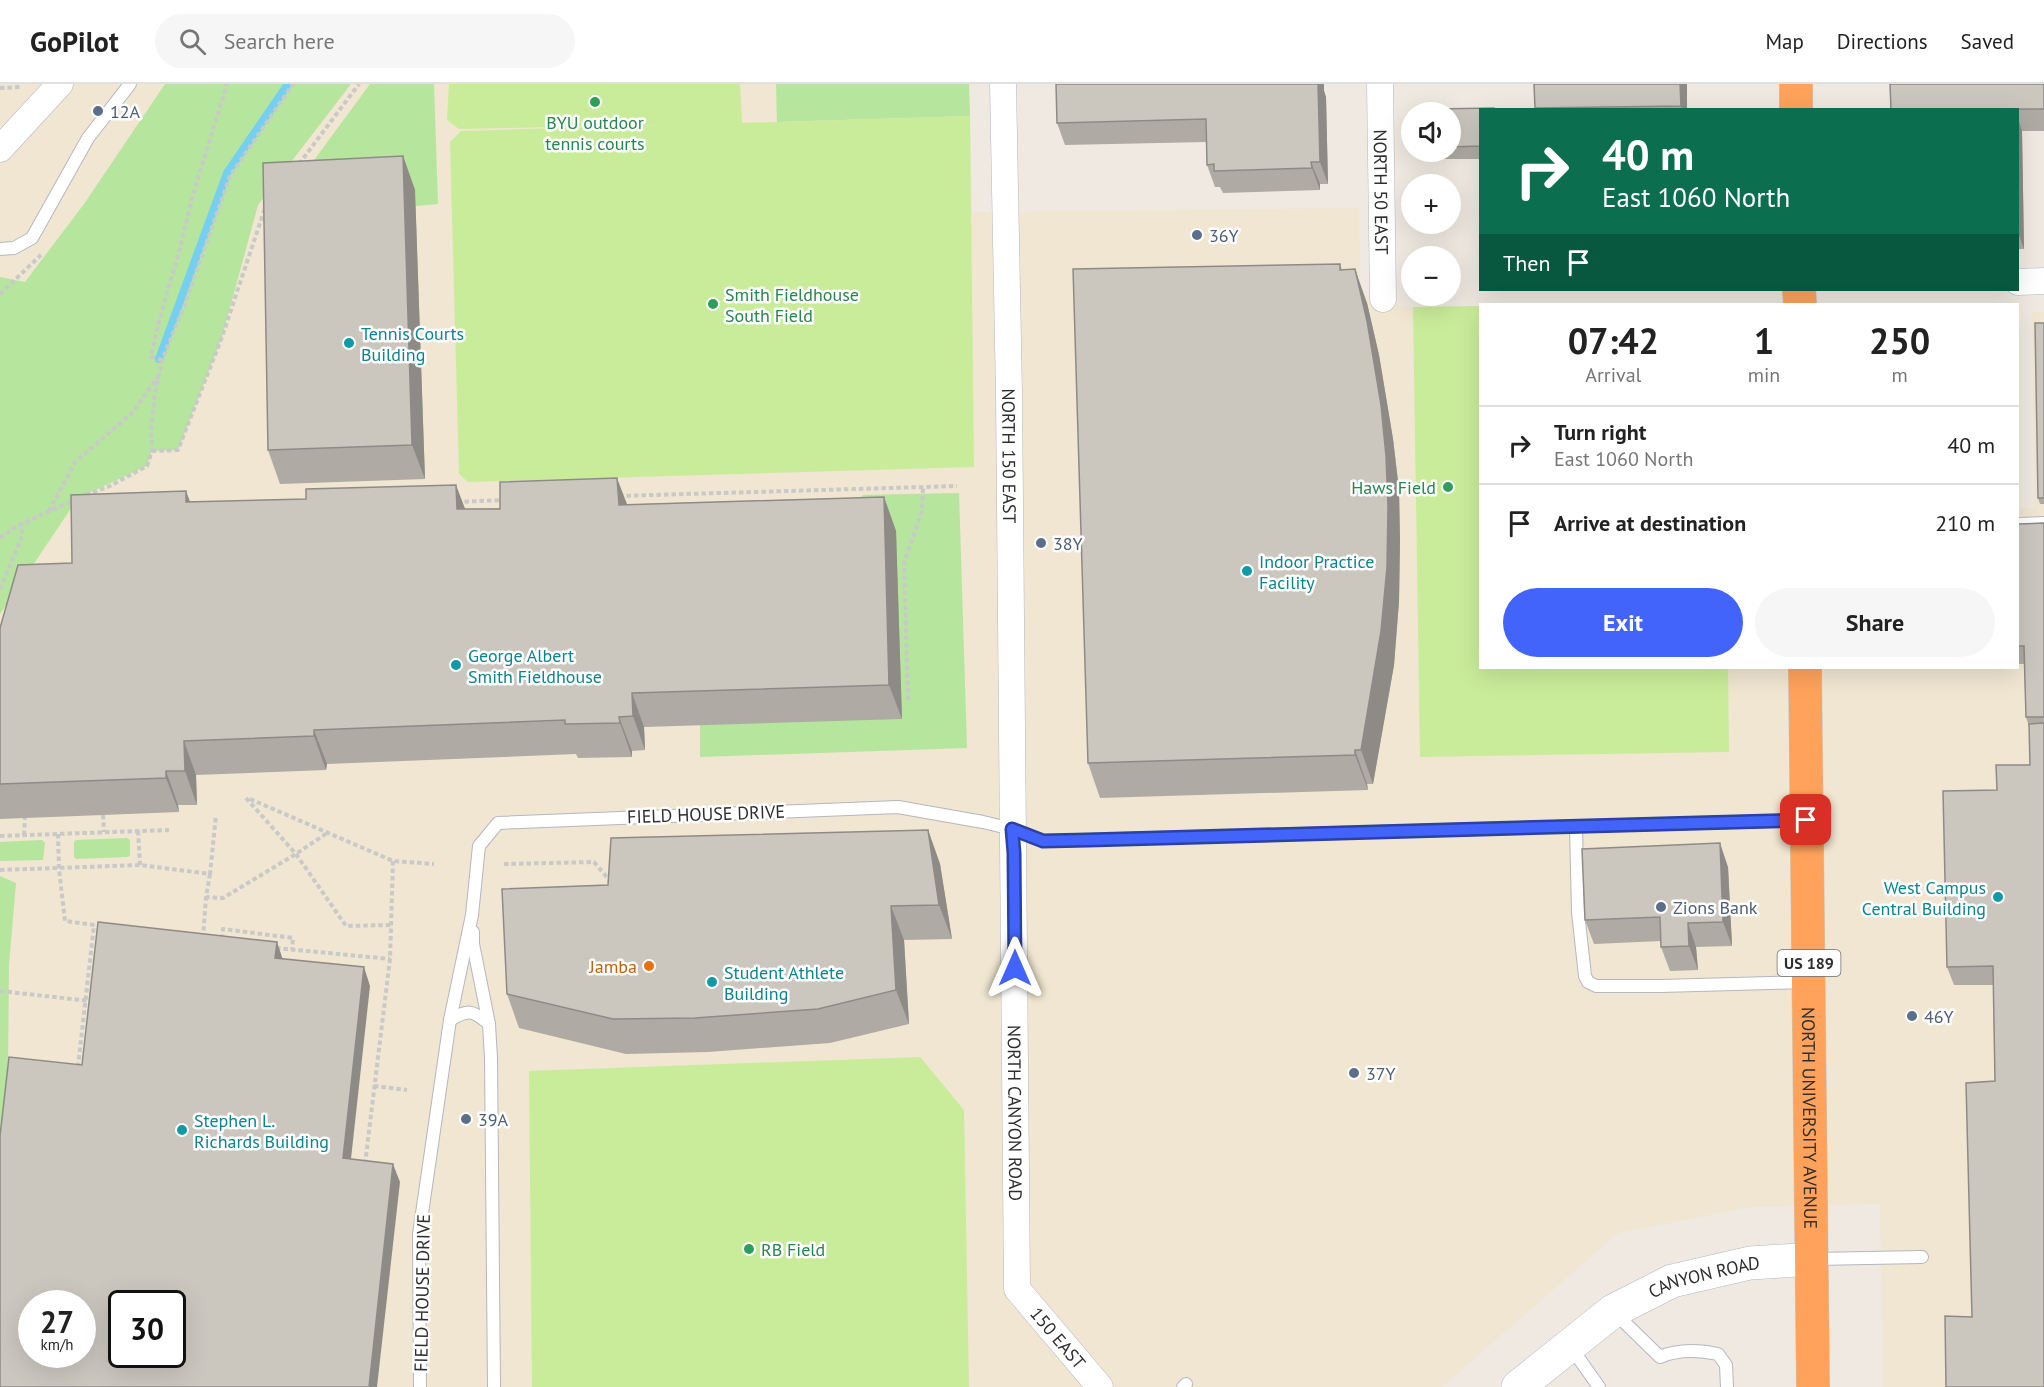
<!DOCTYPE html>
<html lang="en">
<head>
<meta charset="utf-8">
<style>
  :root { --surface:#fff; --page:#f6f6f6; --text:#222; --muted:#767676; --line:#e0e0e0; --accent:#4264fb }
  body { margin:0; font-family:"PT Sans",sans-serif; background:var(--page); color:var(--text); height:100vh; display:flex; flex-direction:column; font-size:22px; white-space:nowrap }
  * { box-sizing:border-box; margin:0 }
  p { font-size:20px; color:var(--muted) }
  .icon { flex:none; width:33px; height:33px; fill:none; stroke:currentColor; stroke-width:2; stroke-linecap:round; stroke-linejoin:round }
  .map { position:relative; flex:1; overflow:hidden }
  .panel { position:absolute; left:1479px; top:219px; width:540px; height:366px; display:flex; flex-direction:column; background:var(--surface); border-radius:0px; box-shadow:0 6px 24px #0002 }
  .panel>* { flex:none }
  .top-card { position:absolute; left:1479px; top:24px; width:540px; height:183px; border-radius:0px; box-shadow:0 6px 24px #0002; background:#0b6e4f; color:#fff; overflow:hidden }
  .controls { position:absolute; left:1401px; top:18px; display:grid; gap:12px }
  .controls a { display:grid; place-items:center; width:60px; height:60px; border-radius:50%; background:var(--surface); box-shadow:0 6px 24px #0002; font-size:30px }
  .speed { position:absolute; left:18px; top:1206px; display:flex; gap:12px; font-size:30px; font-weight:700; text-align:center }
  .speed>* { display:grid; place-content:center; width:78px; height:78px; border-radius:50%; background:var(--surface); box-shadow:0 6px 24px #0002; line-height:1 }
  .speed small { font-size:15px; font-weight:400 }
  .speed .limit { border:3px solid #111; border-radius:9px; background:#fff; color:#111 }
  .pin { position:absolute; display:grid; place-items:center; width:51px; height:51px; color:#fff; margin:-26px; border-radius:12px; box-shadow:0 3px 9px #0006 }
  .me { position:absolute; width:66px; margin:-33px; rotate:0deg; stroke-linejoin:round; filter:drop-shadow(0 0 4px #0008) }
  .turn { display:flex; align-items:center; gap:21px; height:126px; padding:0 24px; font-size:27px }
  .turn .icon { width:78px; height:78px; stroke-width:2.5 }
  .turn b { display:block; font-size:42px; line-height:51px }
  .then { display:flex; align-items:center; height:57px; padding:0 24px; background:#0003; gap:12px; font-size:22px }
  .eta { display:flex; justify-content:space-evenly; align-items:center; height:102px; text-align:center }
  .eta b { font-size:36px; font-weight:600; line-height:42px }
  .action { display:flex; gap:12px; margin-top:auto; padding:12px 24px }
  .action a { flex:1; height:69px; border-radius:36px; background:var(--accent); color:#fff; font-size:24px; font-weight:600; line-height:69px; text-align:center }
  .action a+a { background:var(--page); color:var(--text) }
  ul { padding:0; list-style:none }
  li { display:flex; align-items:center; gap:18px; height:78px; padding:0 24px; border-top:2px solid var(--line) }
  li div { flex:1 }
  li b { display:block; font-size:22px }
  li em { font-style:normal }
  header { display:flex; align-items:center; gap:36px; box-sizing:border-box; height:84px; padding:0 30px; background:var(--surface); border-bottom:2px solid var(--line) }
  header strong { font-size:28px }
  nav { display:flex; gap:33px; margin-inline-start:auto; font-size:21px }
  .search { width:420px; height:54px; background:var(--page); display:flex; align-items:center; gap:15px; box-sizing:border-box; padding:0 21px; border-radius:33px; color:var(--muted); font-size:22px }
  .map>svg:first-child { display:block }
  .education { fill:#f0e6d1; fill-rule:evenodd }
  .green { fill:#b6e59e }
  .pitch { fill:#c9ec9a }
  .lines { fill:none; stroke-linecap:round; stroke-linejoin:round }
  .stream { stroke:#75cff0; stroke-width:8 }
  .lane-casing { stroke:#b4b7c1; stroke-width:14 }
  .street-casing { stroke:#b4b7c1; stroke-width:27 }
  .secondary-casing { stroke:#b4b7c1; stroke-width:34 }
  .highway-casing { stroke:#c9c9c9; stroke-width:34 }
  .path { stroke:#c9c9c9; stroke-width:4; stroke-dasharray:4.5 3; stroke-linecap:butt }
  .lane { stroke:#fff; stroke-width:12 }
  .street { stroke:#fff; stroke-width:26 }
  .secondary { stroke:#fff; stroke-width:33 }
  .highway { stroke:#ffa35c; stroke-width:33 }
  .path-bridge { stroke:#c9c9c9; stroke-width:4; stroke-dasharray:4.5 3; stroke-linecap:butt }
  .wall { fill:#afaba4 }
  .shaded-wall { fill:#8e8b86 }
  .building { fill:#cbc7bf; stroke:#8e8b86; stroke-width:1.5; fill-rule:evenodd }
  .route-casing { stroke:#2b41a3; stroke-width:15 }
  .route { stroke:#4264fb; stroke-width:10 }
  .leisure-dot { fill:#2e9e5b; stroke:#fff; stroke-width:2 }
  .service-dot { fill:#5c6f8a; stroke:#fff; stroke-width:2 }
  .culture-dot { fill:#0f9aa8; stroke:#fff; stroke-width:2 }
  .food-dot { fill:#e8710a; stroke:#fff; stroke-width:2 }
  .labels { text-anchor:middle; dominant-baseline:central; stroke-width:5; stroke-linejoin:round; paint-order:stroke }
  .shield { fill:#fff; stroke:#6d6d6d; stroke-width:1.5 }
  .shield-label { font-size:16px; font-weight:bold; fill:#2e2e2e }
  .service-label { font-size:18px; fill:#4e5e75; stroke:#fff; text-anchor:start }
  .leisure-label { font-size:18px; fill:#27864d; stroke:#fff; text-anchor:start }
  .street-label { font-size:18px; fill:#2e2e2e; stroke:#fff }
  .culture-label { font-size:18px; fill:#0d838f; stroke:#fff; text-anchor:start }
  .food-label { font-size:18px; fill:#c56008; stroke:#fff; text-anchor:end }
</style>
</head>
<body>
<header>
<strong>GoPilot</strong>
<div class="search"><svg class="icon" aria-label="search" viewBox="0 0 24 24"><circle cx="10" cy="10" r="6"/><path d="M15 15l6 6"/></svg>Search here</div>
<nav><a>Map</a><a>Directions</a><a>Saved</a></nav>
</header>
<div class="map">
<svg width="2044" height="1303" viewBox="0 0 2044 1303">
  <rect width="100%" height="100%" fill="#efe9e1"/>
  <path class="education" d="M0,0H969L972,128L1359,124L1360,211L1383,215L1408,224L1480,222V584H2018V425L2035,424L2032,228H2044V1303H1883L1880,1120L1750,1123L1618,1149L1442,1303H0ZM32,1220H82V1270H32ZM122,1220H172V1270H122Z"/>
  <g class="green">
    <polygon points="165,0 351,0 258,121 222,253 178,366 152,367 147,382 78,414 0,530 0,193 25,198 84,120"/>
    <polygon points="370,0 434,0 438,120 416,122 415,107 287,113"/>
    <polygon points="776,0 969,0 970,32 777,38"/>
    <polygon points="959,409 967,664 700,673 700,641 824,449 863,411"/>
    <polygon points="127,754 130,756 130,771 128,773 76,775 74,773 74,758 76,756"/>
    <polygon points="42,756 45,759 43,776 0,777 0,758"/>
    <polygon points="0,792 16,799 9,881 8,981 0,1057"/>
  </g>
  <g class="pitch">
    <polygon points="449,0 740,0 742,39 970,32 974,383 468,398 459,390 450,58 461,47 661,41 459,45 447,36"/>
    <polygon points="1480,222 1480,584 1728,584 1729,668 1420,673 1413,223"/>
    <polygon points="920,973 964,1026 969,1303 532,1303 529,987"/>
  </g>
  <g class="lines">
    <polyline class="stream" points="159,275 227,89 288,0"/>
    <g class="lane-casing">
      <g id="lane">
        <polyline points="0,165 14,164 32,154 88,54 130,0"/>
        <polyline points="2018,440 2044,439"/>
        <polyline points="1576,743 1578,828 1585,892 1588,898 1596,902 1661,902 1807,898"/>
        <polyline points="473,848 473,860 489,940 491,974 494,1303"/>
        <path d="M450,936C468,925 473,926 489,940"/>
        <polyline points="1814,1175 1922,1173"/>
        <path d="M1615,1229L1660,1273C1678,1265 1699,1266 1718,1270L1726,1281L1727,1303"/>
        <polyline points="1570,1262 1599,1303"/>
        <polyline points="420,1303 419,1150 450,936 472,831 479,762 498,739 898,723 983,738 1012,745 1043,757 1806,736"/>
        <polyline points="1183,1303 1186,1300"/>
      </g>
    </g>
    <g class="street-casing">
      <g id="street">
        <path id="s1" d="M1003,0L1009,310L1017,1205L1100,1303"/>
        <path id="s2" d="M1380,0L1383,215"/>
        <polyline points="0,65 60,0"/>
        <polyline points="2018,198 2044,197"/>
      </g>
    </g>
    <g class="secondary-casing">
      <g id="secondary">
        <path id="s3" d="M1518,1303L1613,1227L1672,1197L1750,1179L1813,1175"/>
      </g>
    </g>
    <g class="highway-casing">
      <g id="highway">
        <polyline points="1796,0 1796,26"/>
        <polyline points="1799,206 1800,220"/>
        <path id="s4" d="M1805,584L1813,1303"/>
      </g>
    </g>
    <g class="path">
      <polyline points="0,4 21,3"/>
      <polyline points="299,80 359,0"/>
      <polyline points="0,210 41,171"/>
      <polyline points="162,276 151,273 159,237 178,172 193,111 227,0"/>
      <polyline points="152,367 178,366 222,253 266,121"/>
      <polyline points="86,411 110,402 147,382 152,367 151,347 155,309 162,276 185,220 230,92 293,0"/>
      <polyline points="619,412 957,402"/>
      <polyline points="457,418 504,416"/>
      <polyline points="49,427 75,378 131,330 158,293"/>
      <polyline points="0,454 17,442 74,416"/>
      <polyline points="0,505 21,455 23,440"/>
      <polyline points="908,616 904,479 922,427 923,403"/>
      <polyline points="246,714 296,770 346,842 392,841"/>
      <polyline points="250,715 393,777 434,780"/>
      <polyline points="103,731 104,748"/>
      <polyline points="138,747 140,781"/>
      <polyline points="58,750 59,785 65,837 102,842"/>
      <polyline points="24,751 25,734"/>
      <polyline points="0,752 169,746"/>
      <polyline points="504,780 594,778 611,798"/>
      <polyline points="0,786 140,781 210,790 216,731"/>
      <polyline points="210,790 206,813 223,814 296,770 327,749"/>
      <polyline points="203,854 206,813"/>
      <polyline points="222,855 223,845 293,854 292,865"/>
      <polyline points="276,864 390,875"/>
      <polyline points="78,983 94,841"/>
      <polyline points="374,1002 407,1006"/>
      <polyline points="365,1080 390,875 393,777"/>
    </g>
    <use href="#lane" class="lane"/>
    <use href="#street" class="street"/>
    <use href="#secondary" class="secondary"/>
    <use href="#highway" class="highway"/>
    <polyline class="path-bridge" points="0,907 90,917"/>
  </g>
  <g class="wall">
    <polygon points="1687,0 1687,26 1535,26 1535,24"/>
    <polygon points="2044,0 2044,47 2022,47 2024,165 2018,165 2018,26"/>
    <polygon points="1324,7 1326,13 1328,100 1320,100 1320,106 1223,109 1220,103 1215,103 1207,81 1206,58 1065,61 1057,39"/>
    <polygon points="1480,26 1480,75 1441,75 1438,68 1450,68 1450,28"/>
    <polygon points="403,72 415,106 425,395 280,400 268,366"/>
    <polygon points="1340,180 1342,186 1367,219 1379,271 1393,355 1399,406 1400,457 1399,517 1394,581 1373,700 1367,700 1368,706 1100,714 1088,679"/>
    <polygon points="2044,239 2044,420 2040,420 2038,414"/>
    <polygon points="884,413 896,447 902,635 644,643 645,666 632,667 632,673 578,674 576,670 327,680 326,686 196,691 197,721 178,721 179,728 0,735 0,544 72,479 190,417 465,425"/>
    <polygon points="2044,439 2044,1303 1972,1233 1995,997 1993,901 1954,901 1947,883 1997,706 2030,681 2029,643 2026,633 2024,580 2018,580 2018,440"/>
    <polygon points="928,746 940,780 952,855 904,856 909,940 830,959 708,968 626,970 519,944 507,910 608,801"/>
    <polygon points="1728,783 1732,862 1696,863 1698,886 1670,887 1661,863 1661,857 1594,860 1585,836"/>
  </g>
  <g class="shaded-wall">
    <polygon points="1318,0 1324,0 1324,7 1326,13 1328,100 1320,78"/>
    <polygon points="1680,0 1687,0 1687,26 1682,26 1681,22"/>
    <polygon points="2018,34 2022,47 2024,165 2018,148"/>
    <polygon points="403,72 415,106 425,395 412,361"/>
    <polygon points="1311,78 1320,100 1320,106 1312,84"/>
    <polygon points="1355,185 1367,219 1379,271 1393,355 1399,406 1400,457 1399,517 1394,581 1373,700 1361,666"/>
    <polygon points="617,394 630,428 619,421"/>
    <polygon points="456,401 469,435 457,425"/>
    <polygon points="186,407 199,441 186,418"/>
    <polygon points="884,413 896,447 902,635 889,601"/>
    <polygon points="632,609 644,643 645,666 633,632"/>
    <polygon points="619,633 632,667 632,673 620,639"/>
    <polygon points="314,646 327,680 326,686 314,652"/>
    <polygon points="184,657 196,691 197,721 185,687"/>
    <polygon points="1355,666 1367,700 1368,706 1355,671"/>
    <polygon points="166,687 178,721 179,728 166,694"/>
    <polygon points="928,746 940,780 952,855 939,821"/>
    <polygon points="1720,759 1728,783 1732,862 1723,838"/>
    <polygon points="891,822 904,856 909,940 896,906"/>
    <polygon points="1688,839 1696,863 1698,886 1689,862"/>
    <polygon points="277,858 283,876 275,874"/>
    <polygon points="364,883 370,902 349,1093 343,1074"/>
    <polygon points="393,1080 400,1098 377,1303 369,1303"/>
  </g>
  <g class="building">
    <polygon points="1056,0 1318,0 1320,78 1311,78 1312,84 1214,87 1214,80 1207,81 1206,35 1057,39"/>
    <polygon points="1534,0 1680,0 1681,22 1535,24"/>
    <polygon points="1890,0 2044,0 2044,25 1891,26"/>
    <polygon points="1494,24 1494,26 1480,26 1480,62 1450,63 1450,28 1436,28 1436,25"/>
    <polygon points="403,72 412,361 268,366 263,79"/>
    <polygon points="1340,180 1340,186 1355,185 1367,237 1381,321 1386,372 1388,423 1387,483 1381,547 1361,666 1355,666 1355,671 1088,679 1073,185"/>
    <polygon points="2035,239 2044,239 2044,414 2038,414"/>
    <polygon points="617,394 619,421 884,413 889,601 632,609 633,632 619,633 620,639 565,640 565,636 314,646 314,652 184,657 185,687 166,687 166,694 0,700 0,544 18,481 72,479 71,411 186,407 186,418 306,415 306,405 456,401 457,425 500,425 500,398"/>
    <polygon points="2044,439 2044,633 2026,633 2024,562 2018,562 2018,440"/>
    <polygon points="2044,639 2044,1303 1946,1303 1945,1232 1972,1233 1966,999 1995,997 1993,882 1947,883 1943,707 1997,706 1996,681 2030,681 2029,640"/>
    <polygon points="928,746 939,821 891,822 896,906 818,925 695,934 613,935 507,910 502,805 608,801 611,754"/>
    <polygon points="1720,759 1723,838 1688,839 1689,862 1661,863 1660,833 1585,836 1582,765"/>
    <path d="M98,838L277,858L275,874L364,883L343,1074L393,1080L369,1303H0V1052L9,973L82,981ZM32,1220H82V1270H32ZM122,1220H172V1270H122Z"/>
  </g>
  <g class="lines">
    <g class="route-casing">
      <polyline id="route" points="1015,884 1014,769 1012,745 1043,757 1088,756 1806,736"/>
    </g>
    <use href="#route" class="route"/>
  </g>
  <g class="leisure-dot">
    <circle cx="595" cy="18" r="6"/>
    <circle cx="713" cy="220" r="6"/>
    <circle cx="1448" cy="403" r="6"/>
    <circle cx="749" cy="1165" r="6"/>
  </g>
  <g class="service-dot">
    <circle cx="98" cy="27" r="6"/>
    <circle cx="1197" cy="151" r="6"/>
    <circle cx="1041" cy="459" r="6"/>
    <circle cx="1661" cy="823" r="6"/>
    <circle cx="1912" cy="932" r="6"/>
    <circle cx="1354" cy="989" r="6"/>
    <circle cx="466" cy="1035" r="6"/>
  </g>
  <g class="culture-dot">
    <circle cx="349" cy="259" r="6"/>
    <circle cx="1247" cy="487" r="6"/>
    <circle cx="456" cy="581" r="6"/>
    <circle cx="1998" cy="813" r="6"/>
    <circle cx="712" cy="898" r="6"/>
    <circle cx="182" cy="1046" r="6"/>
  </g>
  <circle class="food-dot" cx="649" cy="882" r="6"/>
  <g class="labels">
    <rect class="shield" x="1777.5" y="866" width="63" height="26" rx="4.5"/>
    <g class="shield-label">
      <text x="1809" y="879">US 189</text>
    </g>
    <g class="service-label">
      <text x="110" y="27">12A</text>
      <text x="1209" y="151">36Y</text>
      <text x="1053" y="459">38Y</text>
      <text x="1673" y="823">Zions Bank</text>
      <text x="1924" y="932">46Y</text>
      <text x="1366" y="989">37Y</text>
      <text x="478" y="1035">39A</text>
    </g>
    <g class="leisure-label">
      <text x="595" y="38" text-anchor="middle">BYU outdoor<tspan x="595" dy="21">tennis courts</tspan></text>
      <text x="725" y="210">Smith Fieldhouse<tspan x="725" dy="21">South Field</tspan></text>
      <text x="1436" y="403" text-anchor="end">Haws Field</text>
      <text x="761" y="1165">RB Field</text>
    </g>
    <g class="street-label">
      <text stroke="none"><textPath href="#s2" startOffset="108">NORTH 50 EAST</textPath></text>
      <text stroke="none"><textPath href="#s1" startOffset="372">NORTH 150 EAST</textPath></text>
      <text transform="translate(706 730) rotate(-2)">FIELD HOUSE DRIVE</text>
      <text stroke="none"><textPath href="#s1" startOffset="1029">NORTH CANYON ROAD</textPath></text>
      <text stroke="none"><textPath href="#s4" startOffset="450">NORTH UNIVERSITY AVENUE</textPath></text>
      <text stroke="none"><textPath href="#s3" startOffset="220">CANYON ROAD</textPath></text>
      <text transform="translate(422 1209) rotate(-89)">FIELD HOUSE DRIVE</text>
      <text stroke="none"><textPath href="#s1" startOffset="1269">150 EAST</textPath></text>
    </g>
    <g class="culture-label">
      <text x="361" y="249">Tennis Courts<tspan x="361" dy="21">Building</tspan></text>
      <text x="1259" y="477">Indoor Practice<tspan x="1259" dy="21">Facility</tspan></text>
      <text x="468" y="571">George Albert<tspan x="468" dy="21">Smith Fieldhouse</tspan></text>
      <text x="1986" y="803" text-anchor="end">West Campus<tspan x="1986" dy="21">Central Building</tspan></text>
      <text x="724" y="888">Student Athlete<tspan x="724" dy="21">Building</tspan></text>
      <text x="194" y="1036">Stephen L.<tspan x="194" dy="21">Richards Building</tspan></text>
    </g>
    <g class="food-label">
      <text x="637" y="882">Jamba</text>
    </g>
  </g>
</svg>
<div class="controls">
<a><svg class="icon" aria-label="sound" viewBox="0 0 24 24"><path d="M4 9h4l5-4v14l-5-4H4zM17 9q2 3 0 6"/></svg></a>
<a>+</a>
<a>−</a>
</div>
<div class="speed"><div>27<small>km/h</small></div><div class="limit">30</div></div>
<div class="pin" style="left:1806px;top:736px;background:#d93025"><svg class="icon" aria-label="arrive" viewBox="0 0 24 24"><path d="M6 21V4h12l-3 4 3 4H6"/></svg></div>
<svg class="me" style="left:1015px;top:884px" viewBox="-20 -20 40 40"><path d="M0-17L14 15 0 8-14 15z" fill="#4264fb" stroke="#fff" stroke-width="4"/></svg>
<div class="top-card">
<div class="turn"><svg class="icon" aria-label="right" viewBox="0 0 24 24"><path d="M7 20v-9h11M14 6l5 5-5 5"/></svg><div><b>40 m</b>East 1060 North</div></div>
<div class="then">Then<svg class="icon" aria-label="arrive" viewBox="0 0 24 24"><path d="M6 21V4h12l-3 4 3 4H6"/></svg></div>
</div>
<section class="panel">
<div class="eta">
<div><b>07:42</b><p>Arrival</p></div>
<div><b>1</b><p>min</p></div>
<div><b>250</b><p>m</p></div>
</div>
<ul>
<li><svg class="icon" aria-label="right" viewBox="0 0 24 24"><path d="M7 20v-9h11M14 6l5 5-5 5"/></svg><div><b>Turn right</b><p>East 1060 North</p></div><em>40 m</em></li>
<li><svg class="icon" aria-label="arrive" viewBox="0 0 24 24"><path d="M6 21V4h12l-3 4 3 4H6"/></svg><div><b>Arrive at destination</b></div><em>210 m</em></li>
</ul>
<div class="action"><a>Exit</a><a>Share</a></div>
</section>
</div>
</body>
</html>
